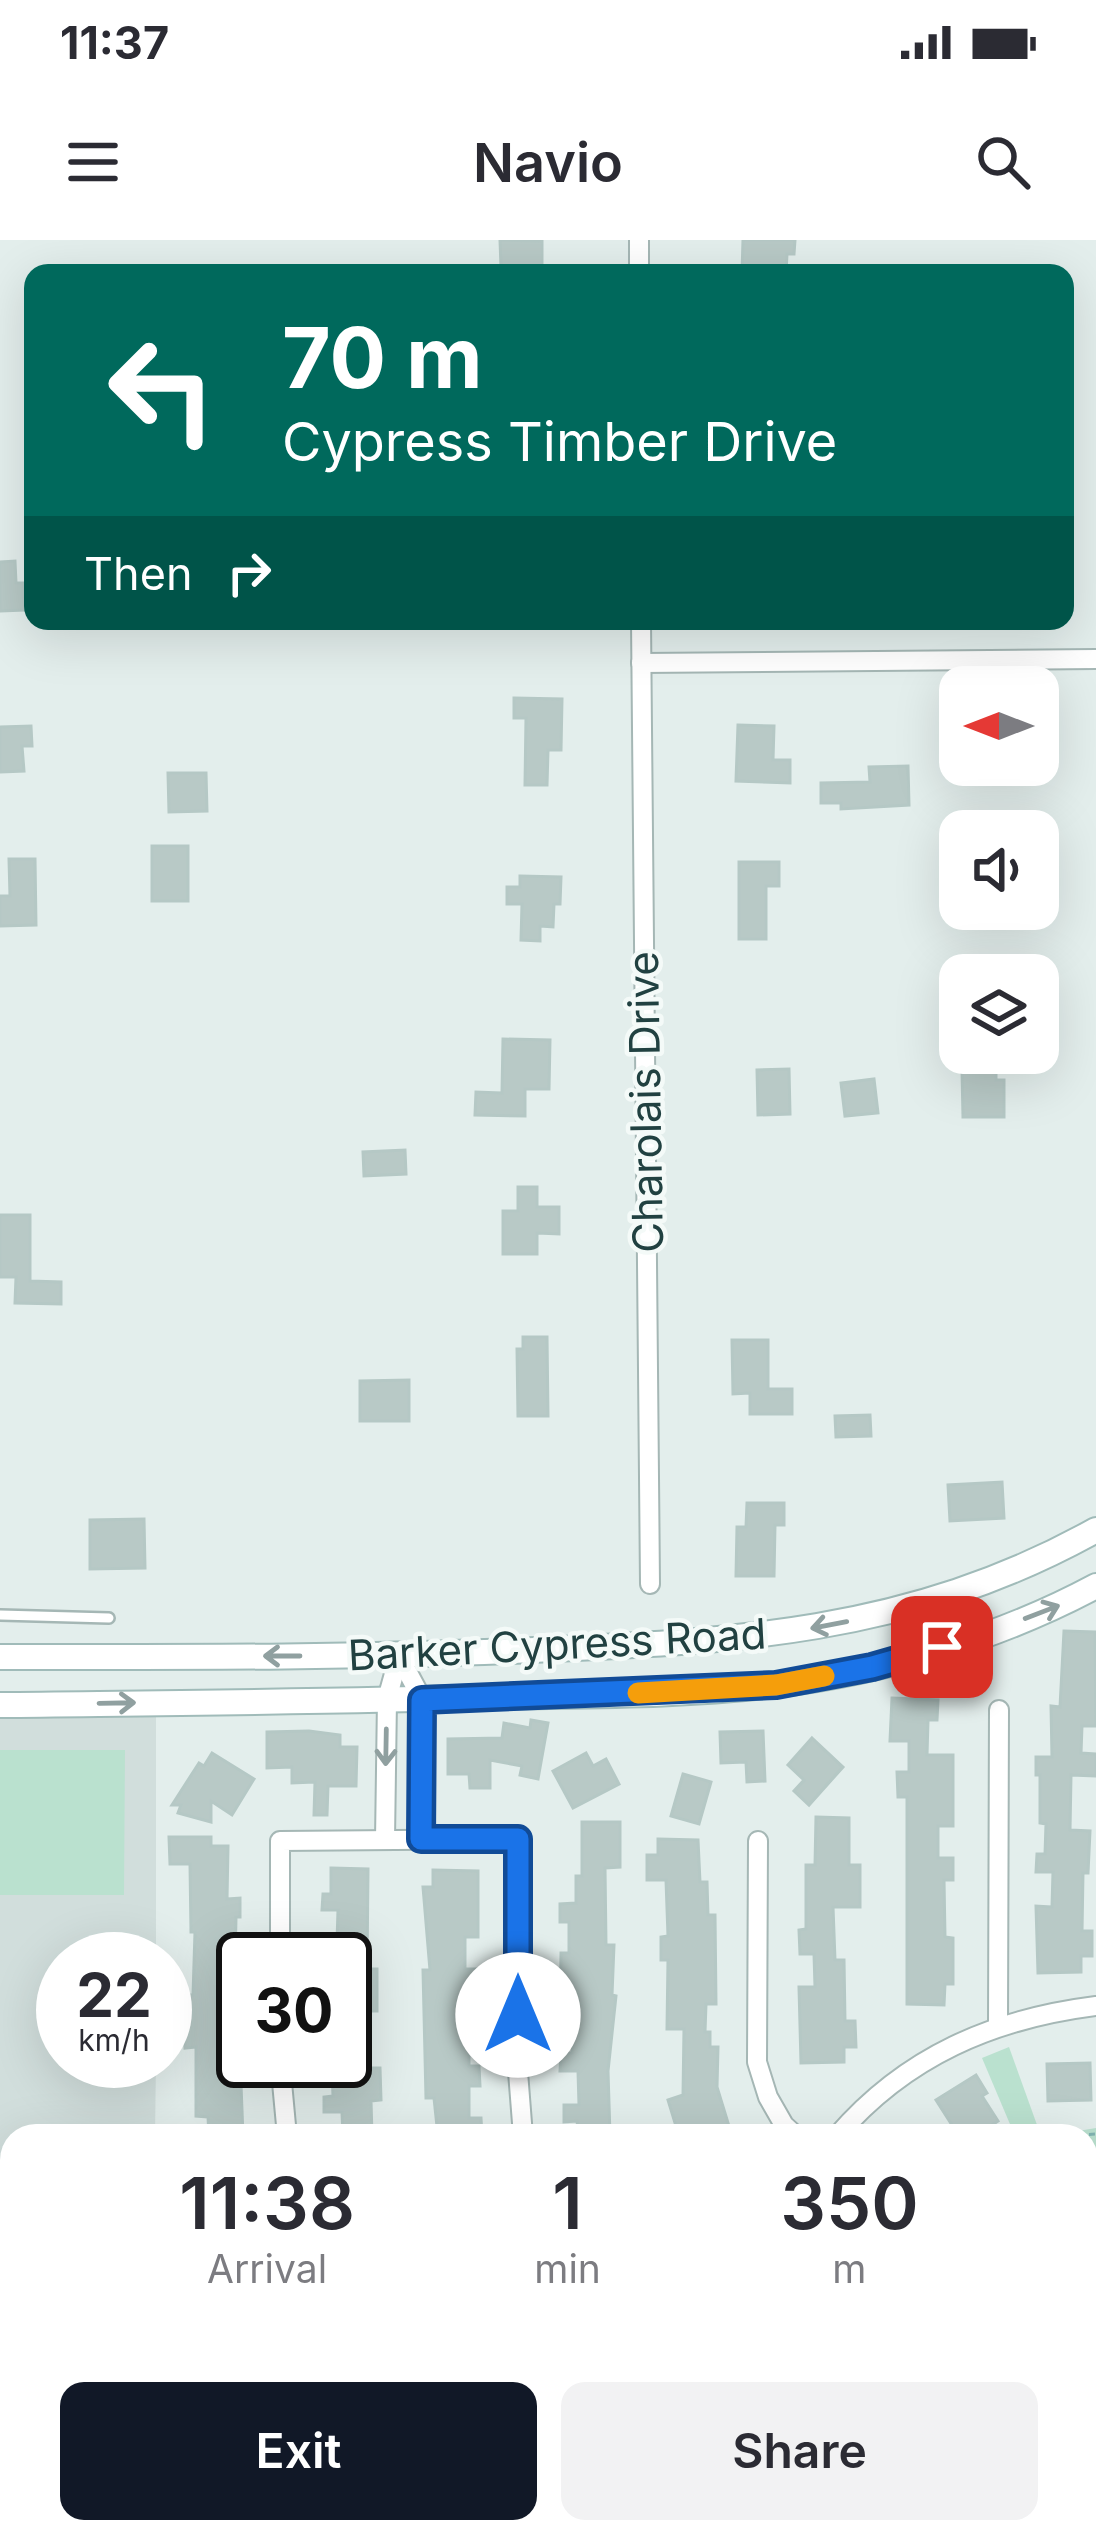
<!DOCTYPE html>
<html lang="en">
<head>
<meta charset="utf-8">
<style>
  :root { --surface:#fff; --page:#f2f2f3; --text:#2b2b33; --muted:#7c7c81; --accent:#111827 }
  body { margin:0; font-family:Inter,sans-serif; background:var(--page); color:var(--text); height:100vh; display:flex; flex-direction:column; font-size:45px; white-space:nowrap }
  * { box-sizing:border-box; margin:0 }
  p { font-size:39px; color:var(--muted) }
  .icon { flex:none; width:66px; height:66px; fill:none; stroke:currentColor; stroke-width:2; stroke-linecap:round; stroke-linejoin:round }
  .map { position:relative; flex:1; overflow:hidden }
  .drawer { position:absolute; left:0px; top:1884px; width:1098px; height:420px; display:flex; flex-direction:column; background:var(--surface); border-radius:36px 36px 0 0; box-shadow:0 12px 48px #0002 }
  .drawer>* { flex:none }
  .hud { position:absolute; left:24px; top:24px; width:1050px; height:366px; border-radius:24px; box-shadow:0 12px 48px #0002; background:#00695c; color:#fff; overflow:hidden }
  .needle { width:78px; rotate:270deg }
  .controls { position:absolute; left:939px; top:426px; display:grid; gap:24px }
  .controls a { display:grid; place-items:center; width:120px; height:120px; border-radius:24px; background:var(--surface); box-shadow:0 12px 48px #0002; font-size:60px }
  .speed { position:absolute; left:36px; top:1692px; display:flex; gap:24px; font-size:60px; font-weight:700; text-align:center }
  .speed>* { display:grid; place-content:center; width:156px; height:156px; border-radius:50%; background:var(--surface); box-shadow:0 12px 48px #0002; line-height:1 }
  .speed small { font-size:30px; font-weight:400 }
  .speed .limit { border:6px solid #111; border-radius:18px; background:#fff; color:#111 }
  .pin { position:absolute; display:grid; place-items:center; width:102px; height:102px; color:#fff; margin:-51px; border-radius:24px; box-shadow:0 6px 18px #0006 }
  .me { position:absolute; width:132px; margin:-66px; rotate:0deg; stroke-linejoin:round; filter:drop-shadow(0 0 9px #0008) }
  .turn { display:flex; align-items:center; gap:42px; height:252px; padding:0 60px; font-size:54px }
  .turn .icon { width:156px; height:156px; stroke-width:2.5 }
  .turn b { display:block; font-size:84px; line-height:102px }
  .then { display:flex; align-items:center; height:114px; padding:0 60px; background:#0003; gap:24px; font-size:45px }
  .eta { display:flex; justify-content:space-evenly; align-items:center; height:204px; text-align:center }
  .eta b { font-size:72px; font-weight:600; line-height:84px }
  .button { display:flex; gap:24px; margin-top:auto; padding:24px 60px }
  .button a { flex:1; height:138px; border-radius:24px; background:var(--accent); color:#fff; font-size:48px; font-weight:600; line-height:138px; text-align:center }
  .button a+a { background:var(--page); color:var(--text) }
  .status { display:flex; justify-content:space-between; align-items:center; height:84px; padding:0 60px; background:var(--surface); direction:ltr }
  .status svg { height:33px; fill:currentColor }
  header { display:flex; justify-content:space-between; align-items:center; height:156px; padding:0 60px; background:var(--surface); font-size:54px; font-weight:600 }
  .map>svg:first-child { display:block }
  .built { fill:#d1dedc }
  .green { fill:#bae1cf }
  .water { fill:#87b5d7 }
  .building { fill:#b8c9c6; stroke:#b5c8c5; stroke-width:3 }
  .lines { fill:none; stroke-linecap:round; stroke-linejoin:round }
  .lane-casing { stroke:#a5b7b5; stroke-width:14 }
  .street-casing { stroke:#a5b7b5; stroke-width:22 }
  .secondary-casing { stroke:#a0bbb9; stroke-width:28 }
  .path { stroke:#81b4b2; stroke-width:3; stroke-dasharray:6 9; stroke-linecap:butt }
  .lane { stroke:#fff; stroke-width:9 }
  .street { stroke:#fff; stroke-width:18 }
  .secondary { stroke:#fff; stroke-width:24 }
  .oneway { stroke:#90a0a0 }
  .route-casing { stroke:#114b97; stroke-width:30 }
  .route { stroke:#1a73e8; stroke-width:21 }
  .slow { stroke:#f59e0b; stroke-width:21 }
  .labels { text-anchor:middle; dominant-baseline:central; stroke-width:9; stroke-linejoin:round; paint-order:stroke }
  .street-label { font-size:42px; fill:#214141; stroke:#f4faf8 }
</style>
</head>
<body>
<div class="status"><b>11:37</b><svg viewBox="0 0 49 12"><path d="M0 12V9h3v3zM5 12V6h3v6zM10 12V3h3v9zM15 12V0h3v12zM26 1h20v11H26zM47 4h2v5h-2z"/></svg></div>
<header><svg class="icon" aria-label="menu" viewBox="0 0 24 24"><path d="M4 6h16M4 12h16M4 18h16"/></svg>Navio<svg class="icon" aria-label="search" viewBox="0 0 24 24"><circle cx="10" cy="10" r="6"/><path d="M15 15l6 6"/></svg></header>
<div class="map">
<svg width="1096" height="2304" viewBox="0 0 1096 2304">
  <rect width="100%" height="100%" fill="#e3eeec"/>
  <polygon class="built" points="156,1475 156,1719 63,1719 63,1821 156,1821 155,1896 12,1896 12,2181 0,2181 0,1478"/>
  <g class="green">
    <polygon points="0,1510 125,1510 124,1655 0,1655"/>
    <polygon points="1009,1807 1041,1896 1015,1896 982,1818"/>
    <polygon points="1096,1888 1096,2304 407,2304 461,2292 1086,2292 1086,1896 1048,1896"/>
    <polygon points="12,1982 12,2117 0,2118 0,1983"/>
  </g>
  <polygon class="water" points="1096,1937 1096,2304 586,2304 617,2292 1086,2292 1086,1938"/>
  <g class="building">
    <polygon points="500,0 542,1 542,26 501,27"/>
    <polygon points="743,0 795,0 794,14 787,14 786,33 742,33"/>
    <polygon points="15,321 16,343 23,343 24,370 0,371 0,322"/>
    <polygon points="514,458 562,459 561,510 548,510 547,545 525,545 526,478 514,478"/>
    <polygon points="738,485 774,486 773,520 790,520 790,543 736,541"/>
    <polygon points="31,486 32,506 22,506 24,531 0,532 0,487"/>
    <polygon points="908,526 909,565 841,569 841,563 821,563 821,543 870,542 869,527"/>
    <polygon points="168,533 206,533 207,571 169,572"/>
    <rect x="152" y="606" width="36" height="55"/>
    <polygon points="9,619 35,619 36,685 0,686 0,656 10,656"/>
    <polygon points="739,622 779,622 779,646 766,646 766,699 739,699"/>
    <polygon points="520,636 561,637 560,664 554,664 553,687 540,686 540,701 521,700 522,664 507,664 507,647 520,647"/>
    <polygon points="503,799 550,800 549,849 525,849 525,876 475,875 476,852 502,853"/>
    <polygon points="789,829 790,874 758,875 757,830"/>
    <polygon points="962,830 996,830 996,840 1004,840 1004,877 963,877"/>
    <polygon points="874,839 878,873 845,876 841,843"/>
    <polygon points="405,910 406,934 364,936 363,912"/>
    <polygon points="518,947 537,947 537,967 559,967 559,994 537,993 537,1014 503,1014 503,971 518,971"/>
    <polygon points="0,975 30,975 30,1041 61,1042 61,1064 15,1063 16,1037 0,1037"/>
    <polygon points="523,1097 547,1097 548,1176 518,1176 517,1109 523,1109"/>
    <polygon points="732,1100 768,1100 768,1149 792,1149 792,1174 750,1174 750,1153 733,1154"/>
    <polygon points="409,1140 409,1181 360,1181 360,1141"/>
    <polygon points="870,1175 871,1196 836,1197 835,1176"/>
    <polygon points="1002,1242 1004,1278 950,1281 948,1245"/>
    <polygon points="747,1263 784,1263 784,1285 775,1285 774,1336 736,1336 737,1287 746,1287"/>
    <polygon points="144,1279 145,1328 90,1329 90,1280"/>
    <polygon points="1064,1391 1095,1392 1096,1486 1082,1486 1081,1513 1096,1514 1096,1536 1071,1535 1070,1590 1090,1591 1088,1633 1083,1633 1082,1691 1092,1691 1092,1716 1081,1716 1081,1732 1038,1733 1036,1666 1052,1667 1053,1632 1036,1632 1037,1614 1045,1614 1046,1584 1040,1583 1040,1535 1036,1535 1036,1517 1052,1517 1051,1466 1060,1467"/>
    <polygon points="892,1458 938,1460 937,1480 928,1480 927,1515 953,1515 953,1586 938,1586 938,1618 953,1618 953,1640 944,1640 945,1697 953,1698 953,1744 945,1744 944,1765 907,1764 907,1557 898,1557 897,1532 909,1532 909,1501 890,1501"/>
    <polygon points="531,1480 548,1483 538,1539 520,1535 522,1526 490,1520 490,1548 470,1548 469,1534 448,1534 448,1499 502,1498 504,1483 530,1488"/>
    <polygon points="309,1491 340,1495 340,1507 357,1507 356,1546 328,1546 327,1575 314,1575 315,1542 292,1543 292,1527 267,1528 267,1492"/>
    <polygon points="763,1491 765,1541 747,1542 746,1522 721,1523 720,1492"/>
    <polygon points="812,1498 843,1527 809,1565 794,1551 804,1540 788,1525"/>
    <polygon points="212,1513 254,1539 232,1575 211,1561 211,1582 178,1573 181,1565 172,1565 199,1523 204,1526"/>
    <polygon points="586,1513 593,1526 606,1519 619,1544 573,1568 553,1531"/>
    <polygon points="683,1534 711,1542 699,1584 671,1576"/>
    <polygon points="816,1577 849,1578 849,1625 860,1625 860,1667 833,1667 835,1720 844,1720 845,1781 855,1781 856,1807 844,1807 844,1822 801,1823 799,1747 815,1747 814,1714 800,1714 799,1690 806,1689 806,1625 815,1625"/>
    <polygon points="582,1582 620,1582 620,1627 605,1628 606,1705 614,1705 612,1755 616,1756 608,1831 610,1896 579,1896 577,1881 564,1882 564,1865 579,1865 578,1831 560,1831 561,1813 572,1813 573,1781 560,1781 561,1713 569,1713 569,1682 560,1682 560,1664 576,1663 576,1636 582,1636"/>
    <polygon points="169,1597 211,1597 211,1606 228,1606 227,1659 240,1658 240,1677 236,1677 235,1724 224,1723 224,1756 240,1756 240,1802 234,1802 235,1845 241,1845 243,1896 209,1896 208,1877 196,1876 196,1807 185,1808 184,1774 181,1775 181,1755 193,1755 195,1692 191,1692 190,1624 170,1624"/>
    <polygon points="658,1599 698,1600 700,1642 707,1642 708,1675 715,1675 716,1764 706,1764 705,1792 710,1792 710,1807 718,1807 717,1847 732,1896 679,1896 668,1860 683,1855 684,1789 667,1789 668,1720 661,1720 661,1697 668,1696 666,1640 647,1640 647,1615 658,1615"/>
    <polygon points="331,1628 368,1629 367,1729 377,1729 377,1771 368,1771 368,1828 380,1828 381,1860 371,1861 372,1896 343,1896 342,1872 324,1872 324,1857 333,1856 332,1829 345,1829 345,1719 322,1719 323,1702 337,1702 338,1670 322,1670 323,1654 331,1654"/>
    <polygon points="433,1630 478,1631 478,1697 465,1697 465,1729 477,1729 479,1776 479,1797 469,1797 469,1826 479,1826 480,1846 469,1846 469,1878 481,1878 482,1896 438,1896 434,1858 426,1858 423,1730 430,1730 423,1647 433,1647"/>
    <polygon points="1090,1823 1091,1860 1048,1861 1047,1824"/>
    <polygon points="976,1835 987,1853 982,1856 998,1881 975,1896 959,1896 936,1860"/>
  </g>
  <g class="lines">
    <g class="lane-casing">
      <polyline id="lane" points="0,1375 109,1378"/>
    </g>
    <g class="street-casing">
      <g id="street">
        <polyline points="639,0 639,33"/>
        <polyline points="641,381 650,1344"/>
        <polyline points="641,423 1096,419"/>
        <polyline points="399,1416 422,1459 421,1599"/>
        <polyline points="385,1600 387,1459 399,1416"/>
        <polyline points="758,1601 757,1822 768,1857 784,1885 796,1896"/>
        <polyline points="280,1719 280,1601 518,1599 517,1819 523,1896"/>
        <polyline points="998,1784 999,1470"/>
        <polyline points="280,1821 287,1896"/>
        <path d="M837,1896C906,1816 993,1779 1096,1766"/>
        <polyline points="0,2282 12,2290"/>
        <polyline points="363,2292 365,2304"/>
      </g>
    </g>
    <g class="secondary-casing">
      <g id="secondary">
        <path d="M0,1417C171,1417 341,1418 512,1411C724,1402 906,1396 1096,1290"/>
        <path d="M0,1465C164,1463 328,1462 493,1457C586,1455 682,1456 775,1445C884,1432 999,1398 1096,1346"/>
      </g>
    </g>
    <g class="path">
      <polyline points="1059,1896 1096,1894"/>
      <polyline points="434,2304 489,2292"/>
    </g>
    <use href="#lane" class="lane"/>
    <use href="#street" class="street"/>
    <use href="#secondary" class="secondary"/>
  </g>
  <defs><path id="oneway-shaft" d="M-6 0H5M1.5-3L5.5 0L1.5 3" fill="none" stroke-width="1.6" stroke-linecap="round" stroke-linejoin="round" transform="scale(3)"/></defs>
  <g class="oneway">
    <use href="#oneway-shaft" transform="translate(1042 1372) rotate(-21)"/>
    <use href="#oneway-shaft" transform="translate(829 1385) rotate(169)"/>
    <use href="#oneway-shaft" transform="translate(282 1416) rotate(180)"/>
    <use href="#oneway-shaft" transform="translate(117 1463) rotate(-1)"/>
    <use href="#oneway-shaft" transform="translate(386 1507) rotate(91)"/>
  </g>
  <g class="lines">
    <g class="route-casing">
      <polyline id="route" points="518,1775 518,1599 421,1599 422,1460 776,1445 872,1427 942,1407"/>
    </g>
    <use href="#route" class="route"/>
    <polyline class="slow" points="638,1453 776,1445 824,1436"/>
  </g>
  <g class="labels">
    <g class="street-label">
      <text transform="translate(645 862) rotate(-91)">Charolais Drive</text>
      <text transform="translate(557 1404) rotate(-3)">Barker Cypress Road</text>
    </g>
  </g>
</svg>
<div class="controls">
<a><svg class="needle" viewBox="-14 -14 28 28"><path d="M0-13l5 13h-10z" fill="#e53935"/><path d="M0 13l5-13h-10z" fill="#7c7c81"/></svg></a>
<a><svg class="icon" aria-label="sound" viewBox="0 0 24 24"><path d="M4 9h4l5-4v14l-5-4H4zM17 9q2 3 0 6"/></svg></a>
<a><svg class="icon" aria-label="layers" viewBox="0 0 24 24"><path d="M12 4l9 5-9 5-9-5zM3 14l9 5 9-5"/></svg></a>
</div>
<div class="speed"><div>22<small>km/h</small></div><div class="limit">30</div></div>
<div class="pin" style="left:942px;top:1407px;background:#d93025"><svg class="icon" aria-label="arrive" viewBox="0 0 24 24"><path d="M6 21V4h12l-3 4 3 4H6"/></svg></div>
<svg class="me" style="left:518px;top:1775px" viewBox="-20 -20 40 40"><circle r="19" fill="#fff"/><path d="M0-13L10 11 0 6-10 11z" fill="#1a73e8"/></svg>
<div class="hud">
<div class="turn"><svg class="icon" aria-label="left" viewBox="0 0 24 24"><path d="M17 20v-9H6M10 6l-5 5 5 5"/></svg><div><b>70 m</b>Cypress Timber Drive</div></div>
<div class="then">Then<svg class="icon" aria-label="right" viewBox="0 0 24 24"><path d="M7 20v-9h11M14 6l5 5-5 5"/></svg></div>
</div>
<section class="drawer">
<div class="eta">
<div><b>11:38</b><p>Arrival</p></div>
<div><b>1</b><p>min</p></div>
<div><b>350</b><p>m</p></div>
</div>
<div class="button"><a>Exit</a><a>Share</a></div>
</section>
</div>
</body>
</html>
